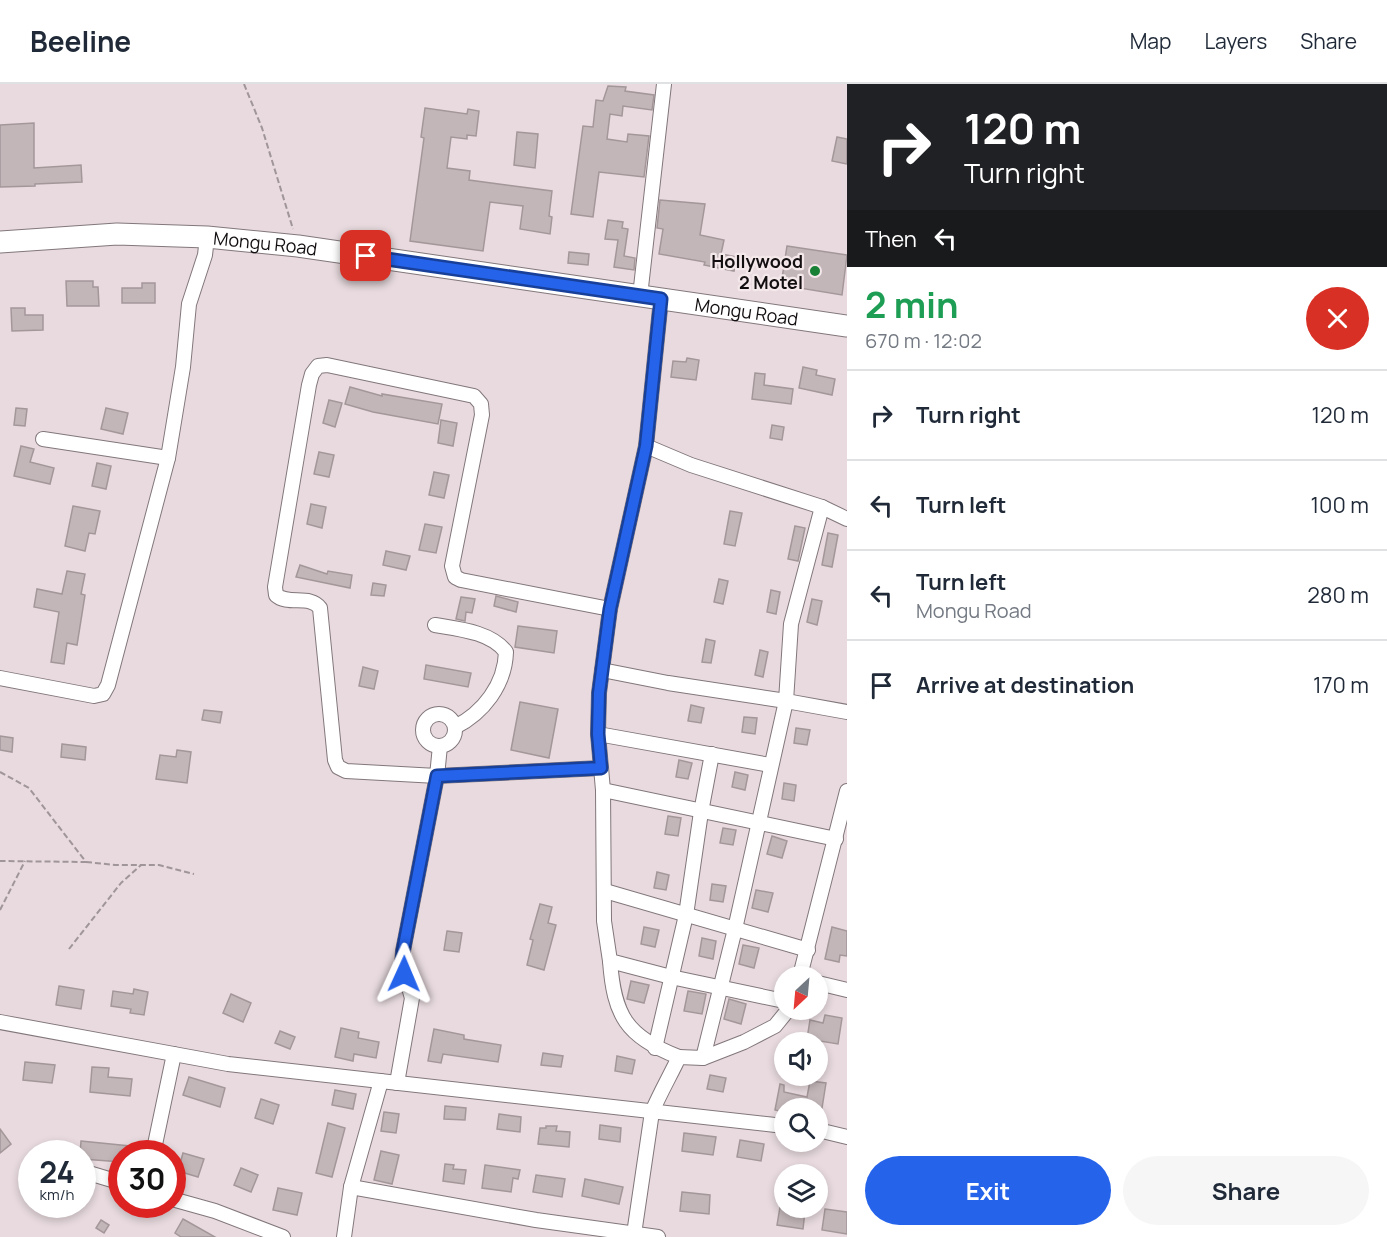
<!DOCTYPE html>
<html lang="en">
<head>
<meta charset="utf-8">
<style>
  :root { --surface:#fff; --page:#f6f6f7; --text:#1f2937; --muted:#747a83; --line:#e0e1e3; --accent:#2563eb }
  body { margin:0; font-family:Manrope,sans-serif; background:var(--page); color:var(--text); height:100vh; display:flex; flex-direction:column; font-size:22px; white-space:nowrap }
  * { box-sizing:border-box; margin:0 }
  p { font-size:20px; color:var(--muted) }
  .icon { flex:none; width:33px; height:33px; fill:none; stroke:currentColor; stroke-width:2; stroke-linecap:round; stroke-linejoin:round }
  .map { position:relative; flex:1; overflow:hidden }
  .panel { display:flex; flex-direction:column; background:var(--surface); width:540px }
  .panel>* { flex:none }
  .guide { background:#202124; color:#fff; overflow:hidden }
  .needle { width:39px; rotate:206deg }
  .buttons { position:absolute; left:774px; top:882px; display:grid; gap:12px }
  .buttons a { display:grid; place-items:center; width:54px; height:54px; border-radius:50%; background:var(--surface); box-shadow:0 3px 9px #0003; font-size:30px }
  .speed { position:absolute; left:18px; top:1056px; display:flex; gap:12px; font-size:30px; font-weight:700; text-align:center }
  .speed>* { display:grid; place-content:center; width:78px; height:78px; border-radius:50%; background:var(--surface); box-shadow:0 3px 9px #0003; line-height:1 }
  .speed small { font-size:15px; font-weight:400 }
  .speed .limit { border:9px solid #d22; background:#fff; color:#111 }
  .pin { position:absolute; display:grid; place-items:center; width:51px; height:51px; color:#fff; margin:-26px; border-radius:12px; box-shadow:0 3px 9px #0006 }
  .me { position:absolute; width:66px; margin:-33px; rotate:1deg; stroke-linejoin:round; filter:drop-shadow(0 0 4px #0008) }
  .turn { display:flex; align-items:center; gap:21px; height:126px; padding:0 18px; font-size:27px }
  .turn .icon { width:78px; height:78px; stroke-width:2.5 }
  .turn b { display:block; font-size:42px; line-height:51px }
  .then { display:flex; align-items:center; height:57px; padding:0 18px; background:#0003; gap:12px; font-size:22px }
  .round { display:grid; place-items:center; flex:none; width:63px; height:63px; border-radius:32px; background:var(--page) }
  .overview { display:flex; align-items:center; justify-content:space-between; height:102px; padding:0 18px }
  h1 { font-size:36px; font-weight:700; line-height:45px; color:#1e9e55 }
  .action { display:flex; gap:12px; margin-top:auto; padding:12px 18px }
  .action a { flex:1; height:69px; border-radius:36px; background:var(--accent); color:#fff; font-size:24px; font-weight:700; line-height:69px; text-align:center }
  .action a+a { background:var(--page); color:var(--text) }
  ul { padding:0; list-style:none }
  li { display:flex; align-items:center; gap:18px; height:90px; padding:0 18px; border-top:2px solid var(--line) }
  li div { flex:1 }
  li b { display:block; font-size:22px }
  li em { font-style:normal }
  header { display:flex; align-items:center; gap:36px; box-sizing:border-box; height:84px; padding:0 30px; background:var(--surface); border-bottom:2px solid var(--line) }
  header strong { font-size:28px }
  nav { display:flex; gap:33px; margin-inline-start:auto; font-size:21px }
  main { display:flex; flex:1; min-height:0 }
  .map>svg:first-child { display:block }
  .building { fill:#c3b6b9; stroke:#a4979a; stroke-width:1.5 }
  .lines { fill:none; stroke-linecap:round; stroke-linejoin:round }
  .street-casing { stroke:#82777a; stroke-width:16 }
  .primary-casing { stroke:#82777a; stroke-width:23 }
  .path { stroke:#a09598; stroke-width:2; stroke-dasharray:6 3; stroke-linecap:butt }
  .street { stroke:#fff; stroke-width:14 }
  .primary { stroke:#fff; stroke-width:21 }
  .route-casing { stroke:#184099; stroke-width:15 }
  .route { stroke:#2563eb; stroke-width:10 }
  .poi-dot { fill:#178034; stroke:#f5e8eb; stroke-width:2 }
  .labels { text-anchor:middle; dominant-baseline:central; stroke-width:4.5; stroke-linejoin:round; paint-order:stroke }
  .street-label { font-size:18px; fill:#130f10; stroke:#f5e8eb }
  .poi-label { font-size:18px; font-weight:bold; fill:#130f10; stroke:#f5e8eb; text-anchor:end }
</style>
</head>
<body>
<header>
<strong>Beeline</strong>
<nav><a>Map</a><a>Layers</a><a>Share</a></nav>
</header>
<main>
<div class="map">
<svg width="847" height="1153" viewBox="0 0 847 1153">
  <rect width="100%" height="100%" fill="#e8dade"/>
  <g class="building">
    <polygon points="608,2 626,3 625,7 654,11 652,26 623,22 622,32 610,30 607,55 627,58 628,50 649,52 644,93 599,88 593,133 571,130 583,42 593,43 596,16 603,17"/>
    <polygon points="425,24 467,30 468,25 479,27 476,52 467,51 467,55 451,53 447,84 470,87 469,96 552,107 549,132 552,133 550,150 520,145 523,122 490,118 483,167 410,157 424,54 421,53"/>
    <polygon points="34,39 34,84 81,81 82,98 35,100 35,102 0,103 0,41"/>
    <polygon points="517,48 538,50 535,84 514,81"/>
    <polygon points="837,53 847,55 847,80 832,77"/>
    <polygon points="660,116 705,120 700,151 724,156 721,170 737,173 734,187 704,181 705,178 659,170 663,145 657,144"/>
    <polygon points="608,136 623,138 622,144 628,145 624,172 635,174 634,186 614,183 618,156 605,155"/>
    <polygon points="787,162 847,171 842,211 781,201"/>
    <polygon points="569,168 589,170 588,181 568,179"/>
    <polygon points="66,197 93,197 93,203 98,203 99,222 67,222"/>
    <polygon points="142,199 155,199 155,219 122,219 122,204 142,204"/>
    <polygon points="11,224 25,224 25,231 43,231 43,246 12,247"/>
    <polygon points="687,274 699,276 696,296 671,293 673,277 686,278"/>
    <polygon points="803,283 817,286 816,291 835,295 832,311 799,304"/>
    <polygon points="755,289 765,290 764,301 793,305 791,320 752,315"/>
    <polygon points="350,303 382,312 382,310 442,320 438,340 373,328 345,320"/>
    <polygon points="329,316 342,319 335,343 323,339"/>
    <polygon points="16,324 27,325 25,342 14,341"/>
    <polygon points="106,324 128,329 123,350 101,345"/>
    <polygon points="441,336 457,339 453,362 438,359"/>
    <polygon points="772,341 784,343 782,356 770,354"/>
    <polygon points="21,362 34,365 30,378 54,384 50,400 14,392"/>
    <polygon points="319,368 334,371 329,393 314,390"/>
    <polygon points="97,379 111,382 106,405 92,402"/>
    <polygon points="434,388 449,391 444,414 429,411"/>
    <polygon points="311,420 326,423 322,444 307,440"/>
    <polygon points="73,422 100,427 95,450 89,449 85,467 65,462"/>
    <polygon points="730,427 742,429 735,462 724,460"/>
    <polygon points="425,440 442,443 436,469 419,466"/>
    <polygon points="795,442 805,444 798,477 788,475"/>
    <polygon points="828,449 838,451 832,483 822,481"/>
    <polygon points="386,467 410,472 406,486 383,481"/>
    <polygon points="300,481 327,490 328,487 352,491 350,504 296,493"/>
    <polygon points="67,487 85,490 81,510 85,511 77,561 67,559 64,580 51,578 59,528 34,523 37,505 62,510"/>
    <polygon points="719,495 728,497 723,520 714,518"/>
    <polygon points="373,499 386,501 384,512 371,511"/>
    <polygon points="771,506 780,508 776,530 767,528"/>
    <polygon points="496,512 518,518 516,528 494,522"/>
    <polygon points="461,513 475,515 472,529 466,528 465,537 456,535"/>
    <polygon points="812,515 822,517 817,541 807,538"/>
    <polygon points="518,542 557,547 554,569 515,563"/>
    <polygon points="706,555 715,557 711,579 702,578"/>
    <polygon points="760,566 768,568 763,593 755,591"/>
    <polygon points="426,581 471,589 468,603 424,595"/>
    <polygon points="363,583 378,587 374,605 359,602"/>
    <polygon points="520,618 558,625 549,674 511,666"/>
    <polygon points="691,621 704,624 701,639 688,637"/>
    <polygon points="204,626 222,628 220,639 202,636"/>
    <polygon points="744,633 757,634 755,650 742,648"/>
    <polygon points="796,644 810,646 807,661 794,659"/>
    <polygon points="0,652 13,654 12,668 0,666"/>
    <polygon points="62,660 86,663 85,676 61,673"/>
    <polygon points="177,666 191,668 187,699 156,695 160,671 176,673"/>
    <polygon points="679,676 692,679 688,695 676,693"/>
    <polygon points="735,688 748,691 745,706 732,703"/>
    <polygon points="784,699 796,701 794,717 782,715"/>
    <polygon points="668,732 681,734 678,752 665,750"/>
    <polygon points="723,744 736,746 733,761 720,759"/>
    <polygon points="772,752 787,757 782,774 767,770"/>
    <polygon points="657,788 669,791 666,806 654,804"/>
    <polygon points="712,800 726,802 723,818 710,816"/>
    <polygon points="756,806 773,809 768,828 752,824"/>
    <polygon points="540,820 552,823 548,839 556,841 544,886 527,881 533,856 530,855"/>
    <polygon points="644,843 659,846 655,863 641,860"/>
    <polygon points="832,843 847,847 847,872 840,871 839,878 825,875"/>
    <polygon points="447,847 462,849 459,868 444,866"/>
    <polygon points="702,854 716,857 713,875 699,872"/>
    <polygon points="743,861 759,864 754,884 739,880"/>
    <polygon points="631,897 649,901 644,919 627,915"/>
    <polygon points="59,902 84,906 81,925 56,921"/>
    <polygon points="134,905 148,908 144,931 130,929 131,925 111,922 113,907 133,910"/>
    <polygon points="688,907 706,910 702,930 684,927"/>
    <polygon points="231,910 251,919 243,938 223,929"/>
    <polygon points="729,915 746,920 741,940 724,935"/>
    <polygon points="825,931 842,934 838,960 807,955 810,936 823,939"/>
    <polygon points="341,944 359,948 358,954 379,958 376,974 354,970 353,977 335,973"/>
    <polygon points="434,945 464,951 464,955 501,961 498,978 443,970 441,979 428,977"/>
    <polygon points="280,947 295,953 290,965 275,959"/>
    <polygon points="543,969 563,972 561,983 541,981"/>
    <polygon points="617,972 635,976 632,990 615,987"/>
    <polygon points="25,978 55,981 52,999 23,996"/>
    <polygon points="92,983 109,984 108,993 132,995 130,1012 90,1008"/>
    <polygon points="710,991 726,994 723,1008 707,1005"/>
    <polygon points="189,993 225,1004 220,1023 183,1011"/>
    <polygon points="810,997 826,999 822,1024 784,1024 784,1028 775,1026 780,1000 784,1001 784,1008 807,1013"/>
    <polygon points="335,1006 356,1010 353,1025 332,1021"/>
    <polygon points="261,1015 279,1021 273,1040 255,1034"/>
    <polygon points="445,1022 466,1024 465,1036 444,1035"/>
    <polygon points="384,1028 399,1030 396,1049 381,1047"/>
    <polygon points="499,1030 521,1033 520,1048 497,1045"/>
    <polygon points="328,1039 345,1044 332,1093 316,1089"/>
    <polygon points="600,1041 621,1044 620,1058 599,1055"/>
    <polygon points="546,1042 557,1042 556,1047 570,1048 569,1063 538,1060 540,1044 546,1044"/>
    <polygon points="0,1045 11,1060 0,1069"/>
    <polygon points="684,1049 716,1053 713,1071 682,1067"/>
    <polygon points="740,1056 764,1060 761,1077 737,1073"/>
    <polygon points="81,1057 140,1063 140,1070 122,1070 122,1078 82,1075 82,1070 80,1070"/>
    <polygon points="381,1067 399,1071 392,1100 374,1096"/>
    <polygon points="183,1069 204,1075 198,1093 178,1087"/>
    <polygon points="445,1080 454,1081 453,1085 466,1086 464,1100 443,1097"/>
    <polygon points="485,1081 520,1086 518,1095 513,1094 511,1108 482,1104"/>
    <polygon points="241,1084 258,1091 251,1108 234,1101"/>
    <polygon points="536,1091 565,1095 562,1113 533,1108"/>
    <polygon points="585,1095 623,1103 619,1120 582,1112"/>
    <polygon points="278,1104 302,1109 297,1131 273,1126"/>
    <polygon points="682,1108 710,1111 709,1130 680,1127"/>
    <polygon points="780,1123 805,1127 803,1145 777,1141"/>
    <polygon points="825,1125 847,1128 847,1150 822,1146"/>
    <polygon points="183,1135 215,1153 181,1153 175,1149"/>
    <polygon points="101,1136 109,1141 104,1149 96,1144"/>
  </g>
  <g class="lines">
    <g class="street-casing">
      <g id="street">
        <polyline points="640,212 664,0"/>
        <polyline points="661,215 646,362 610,525 599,609 598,650 603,706 604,837 610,877 671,893 784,917"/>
        <polyline points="43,355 168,374"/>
        <polyline points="646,362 691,381 822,423"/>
        <path d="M435,541C459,545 491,548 506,568C505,601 483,629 455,643"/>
        <polyline points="602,586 668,599 786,617 791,540 822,423 847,435"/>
        <polyline points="0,594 94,612 103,610 108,601 168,374 183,283 189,220 205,171 207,153"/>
        <circle cx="439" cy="646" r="16"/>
        <polyline points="598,650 770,681"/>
        <path d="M440,662L437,692L346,687L338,683L335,676L320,524C310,510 288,522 276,511L275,503L309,301L312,290L318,282L327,281L474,312L481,320L482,331L452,482L455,493L461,496L610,525"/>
        <polyline points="603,706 836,755"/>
        <polyline points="605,807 808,866"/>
        <path d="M610,877C614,931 626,953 679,973"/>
        <polyline points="800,892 847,707"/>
        <polyline points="818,899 847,906"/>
        <polyline points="0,938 228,980 784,1042"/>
        <polyline points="655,964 686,831 701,728 712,670"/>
        <polyline points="703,974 735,845 786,617 847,628"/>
        <polyline points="397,999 412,914 402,880 403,867 437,692 601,684"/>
        <polyline points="818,1046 847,1053"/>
        <polyline points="153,1070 174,970"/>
        <polyline points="82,1087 122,1099"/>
        <polyline points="351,1103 536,1136 658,1153"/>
        <polyline points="172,1115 215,1127 283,1153"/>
        <path d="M634,1150L652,1028C660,1009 670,992 679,973L703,974L744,958L775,942L788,926"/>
        <polyline points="344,1153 351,1103 381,997"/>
      </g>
    </g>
    <g class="primary-casing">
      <g id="primary">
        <path id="s1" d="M0,158L117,150L207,153L298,162L847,242"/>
      </g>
    </g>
    <g class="path">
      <polyline points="244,0 262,44 293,145"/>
      <polyline points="0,688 29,704 86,778 0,777"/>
      <polyline points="86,778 115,781 159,781 194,790"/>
      <polyline points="0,826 25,777"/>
      <polyline points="69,865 121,799 141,781"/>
    </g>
    <use href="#street" class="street"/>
    <use href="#primary" class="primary"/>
  </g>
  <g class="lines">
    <g class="route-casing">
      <polyline id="route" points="366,172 661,215 646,362 610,525 599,609 598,650 601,684 437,692 403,867 402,880 404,890"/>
    </g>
    <use href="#route" class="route"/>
  </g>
  <circle class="poi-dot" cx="815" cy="187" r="6"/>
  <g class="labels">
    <g class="street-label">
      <text stroke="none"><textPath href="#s1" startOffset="266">Mongu Road</textPath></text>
      <text stroke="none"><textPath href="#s1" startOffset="752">Mongu Road</textPath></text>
    </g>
    <g class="poi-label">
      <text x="803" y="177">Hollywood<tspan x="803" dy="21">2 Motel</tspan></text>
    </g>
  </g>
</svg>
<div class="buttons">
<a><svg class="needle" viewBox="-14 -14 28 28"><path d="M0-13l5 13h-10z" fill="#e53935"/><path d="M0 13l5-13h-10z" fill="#747a83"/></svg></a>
<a><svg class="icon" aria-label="sound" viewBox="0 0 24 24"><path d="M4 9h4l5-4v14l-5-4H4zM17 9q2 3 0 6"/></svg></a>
<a><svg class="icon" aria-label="search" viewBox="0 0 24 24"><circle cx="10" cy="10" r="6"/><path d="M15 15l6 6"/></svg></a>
<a><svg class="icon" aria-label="layers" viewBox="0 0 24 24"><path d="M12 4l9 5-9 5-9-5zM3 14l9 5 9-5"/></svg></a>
</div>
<div class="speed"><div>24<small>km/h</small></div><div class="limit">30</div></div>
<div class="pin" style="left:366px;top:172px;background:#d93025"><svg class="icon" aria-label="arrive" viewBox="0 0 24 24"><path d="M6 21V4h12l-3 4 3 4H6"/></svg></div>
<svg class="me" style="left:404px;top:890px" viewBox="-20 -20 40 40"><path d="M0-17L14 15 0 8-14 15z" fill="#2563eb" stroke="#fff" stroke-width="4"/></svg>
</div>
<section class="panel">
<div class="guide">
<div class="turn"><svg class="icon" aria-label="right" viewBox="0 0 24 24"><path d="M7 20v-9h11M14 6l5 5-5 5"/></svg><div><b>120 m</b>Turn right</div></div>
<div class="then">Then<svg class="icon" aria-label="left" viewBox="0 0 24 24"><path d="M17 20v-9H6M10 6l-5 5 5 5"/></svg></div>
</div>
<div class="overview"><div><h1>2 min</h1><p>670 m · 12:02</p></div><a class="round" style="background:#d93025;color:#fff"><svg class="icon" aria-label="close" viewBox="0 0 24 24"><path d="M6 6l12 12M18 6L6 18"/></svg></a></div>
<ul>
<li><svg class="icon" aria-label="right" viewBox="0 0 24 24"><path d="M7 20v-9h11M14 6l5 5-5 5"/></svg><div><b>Turn right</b></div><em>120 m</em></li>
<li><svg class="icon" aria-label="left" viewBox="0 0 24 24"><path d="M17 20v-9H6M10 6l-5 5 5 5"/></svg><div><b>Turn left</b></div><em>100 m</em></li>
<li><svg class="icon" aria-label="left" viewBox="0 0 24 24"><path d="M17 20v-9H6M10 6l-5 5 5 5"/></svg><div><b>Turn left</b><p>Mongu Road</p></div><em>280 m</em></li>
<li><svg class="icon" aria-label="arrive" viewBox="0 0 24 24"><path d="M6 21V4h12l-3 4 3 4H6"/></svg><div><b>Arrive at destination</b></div><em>170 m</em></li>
</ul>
<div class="action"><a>Exit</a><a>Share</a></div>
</section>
</main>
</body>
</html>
